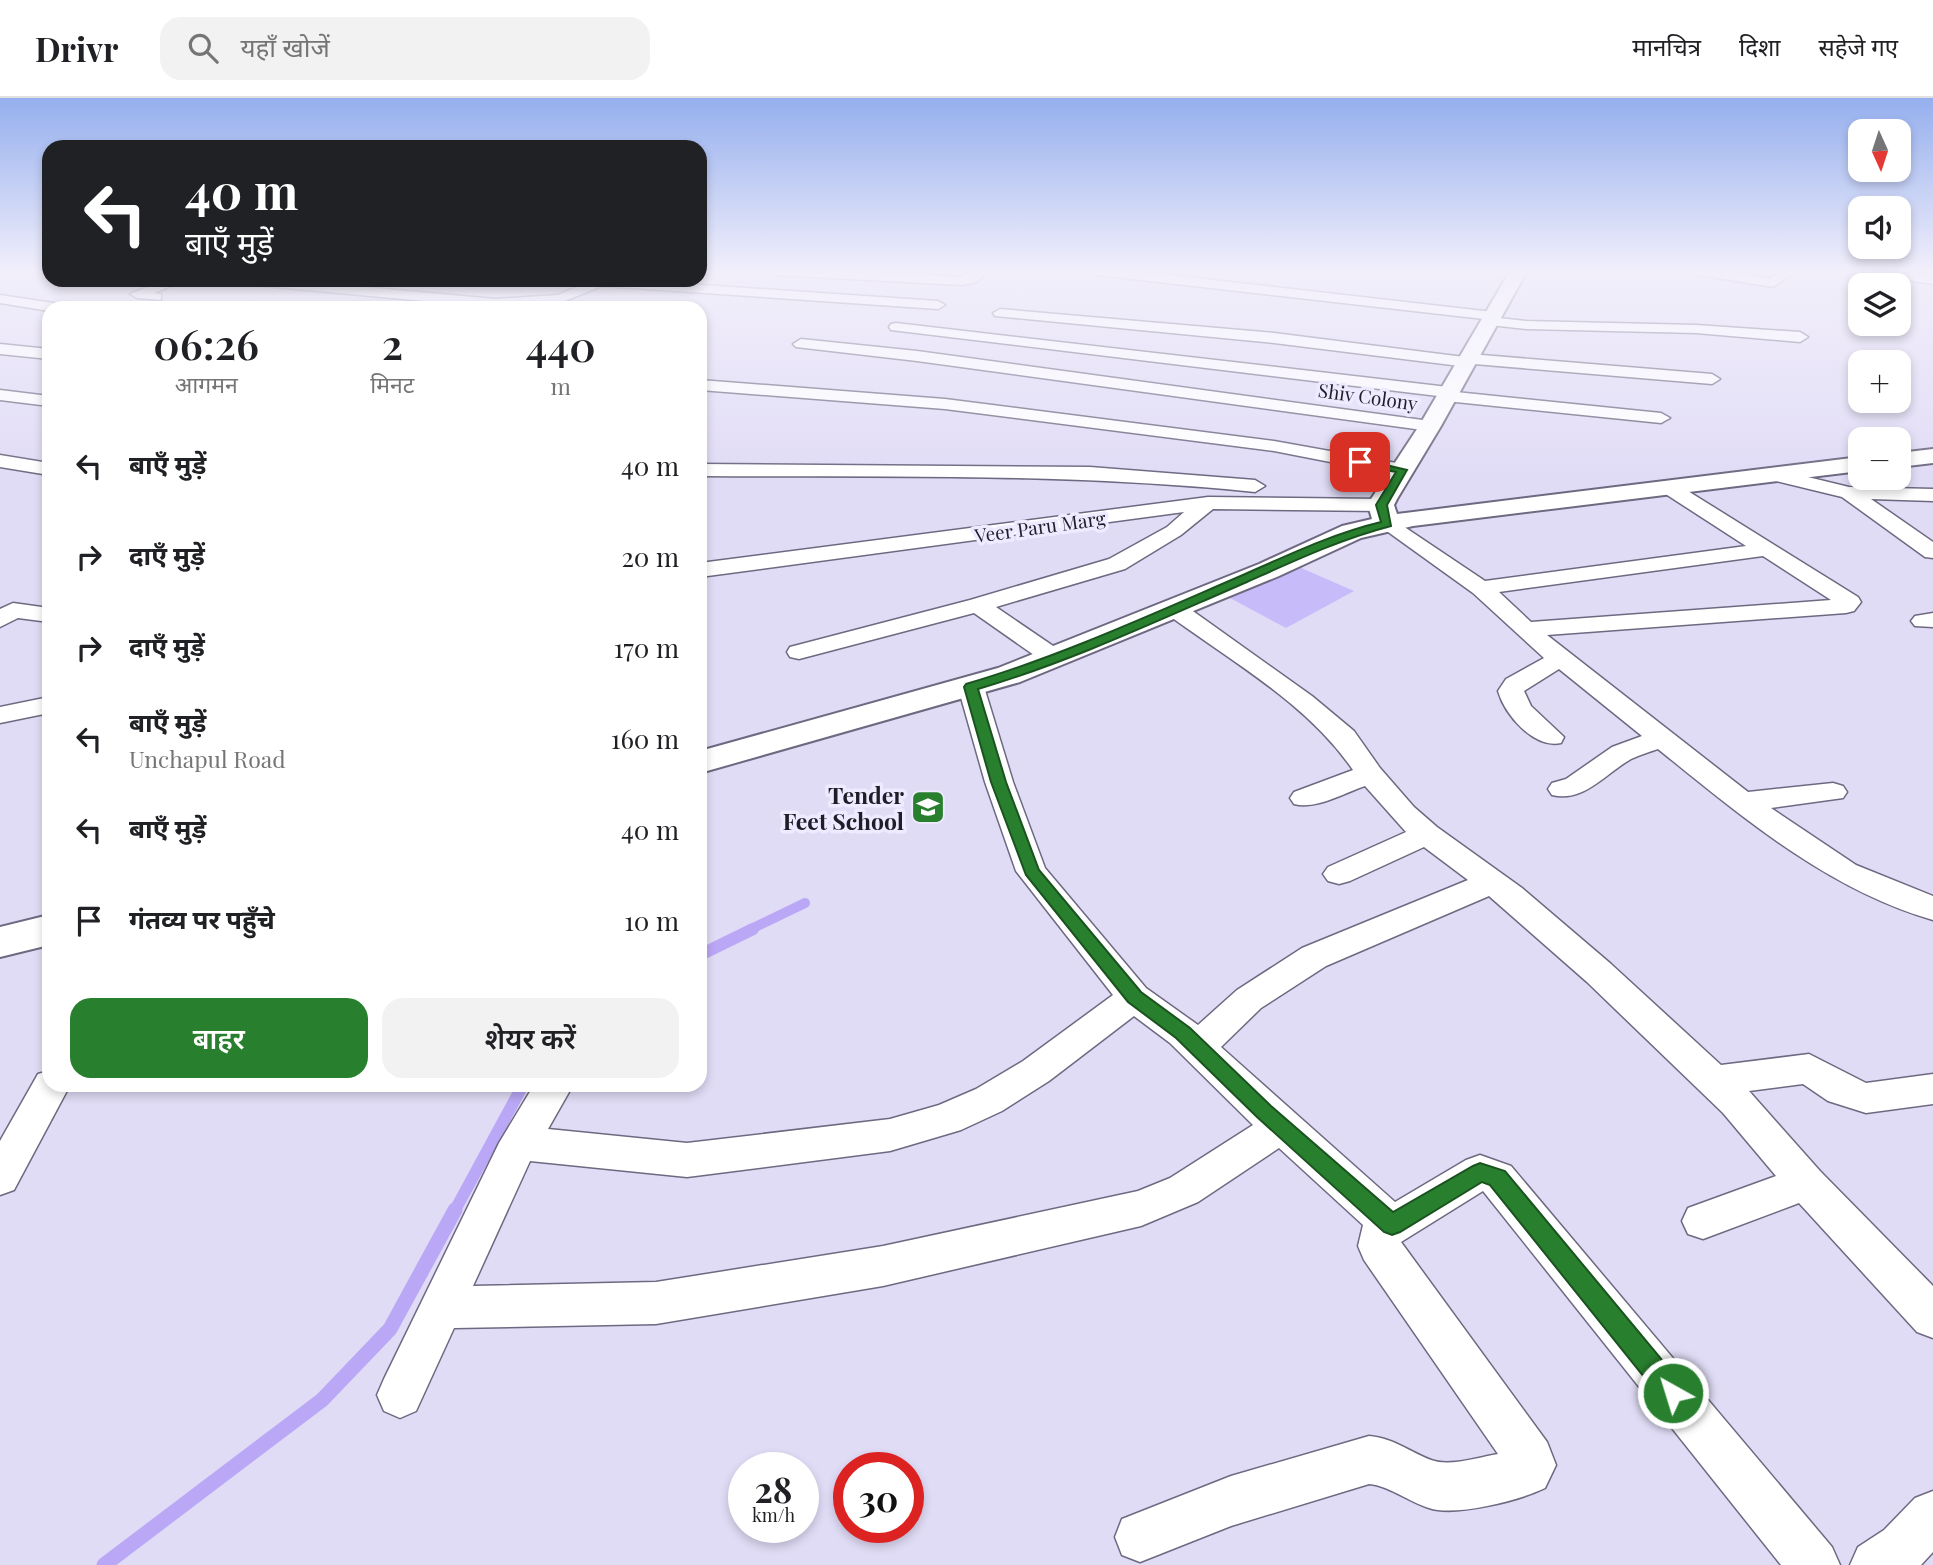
<!DOCTYPE html>
<html lang="hi">
<head>
<meta charset="utf-8">
<style>
  :root { --surface:#fff; --page:#f2f2f2; --text:#202124; --muted:#757577; --line:#e0e0e0; --accent:#28802f }
  body { margin:0; font-family:"Playfair Display","Noto Sans Devanagari",serif; background:var(--page); color:var(--text); height:100vh; display:flex; flex-direction:column; font-size:26px; white-space:nowrap }
  * { box-sizing:border-box; margin:0 }
  p { font-size:23px; color:var(--muted) }
  .icon { flex:none; width:38px; height:38px; fill:none; stroke:currentColor; stroke-width:2; stroke-linecap:round; stroke-linejoin:round }
  .map { position:relative; flex:1; overflow:hidden }
  .details { position:absolute; left:42px; top:203px; width:665px; height:791px; display:flex; flex-direction:column; background:var(--surface); border-radius:21px; box-shadow:0 4px 10px #0003 }
  .details>* { flex:none }
  .guide { position:absolute; left:42px; top:42px; width:665px; height:147px; border-radius:21px; box-shadow:0 4px 10px #0003; background:#202124; color:#fff; overflow:hidden }
  .needle { width:46px; rotate:177deg }
  .tools { position:absolute; left:1848px; top:21px; display:grid; gap:14px }
  .tools a { display:grid; place-items:center; width:63px; height:63px; border-radius:14px; background:var(--surface); box-shadow:0 4px 10px #0003; font-size:35px }
  .speed { position:absolute; left:728px; top:1354px; display:flex; gap:14px; font-size:35px; font-weight:700; text-align:center }
  .speed>* { display:grid; place-content:center; width:91px; height:91px; border-radius:50%; background:var(--surface); box-shadow:0 4px 10px #0003; line-height:1 }
  .speed small { font-size:18px; font-weight:400 }
  .speed .limit { border:10px solid #d22; background:#fff; color:#111 }
  .pin { position:absolute; display:grid; place-items:center; width:60px; height:60px; color:#fff; margin:-30px; border-radius:14px; box-shadow:0 4px 10px #0006 }
  .me { position:absolute; width:77px; margin:-38px; rotate:321deg; stroke-linejoin:round; filter:drop-shadow(0 0 5px #0008) }
  .turn { display:flex; align-items:center; gap:24px; height:147px; padding:0 28px; font-size:32px }
  .turn .icon { width:91px; height:91px; stroke-width:2.5 }
  .turn b { display:block; font-size:49px; line-height:60px }
  .eta { display:flex; justify-content:space-evenly; align-items:center; height:119px; text-align:center }
  .eta b { font-size:42px; font-weight:600; line-height:49px }
  .action { display:flex; gap:14px; margin-top:auto; padding:14px 28px }
  .action a { flex:1; height:80px; border-radius:21px; background:var(--accent); color:#fff; font-size:28px; font-weight:600; line-height:80px; text-align:center }
  .action a+a { background:var(--page); color:var(--text) }
  ul { padding:0; list-style:none }
  li { display:flex; align-items:center; gap:21px; height:91px; padding:0 28px }
  li div { flex:1 }
  li b { display:block; font-size:26px }
  li em { font-style:normal }
  header { display:flex; align-items:center; gap:42px; box-sizing:border-box; height:98px; padding:0 35px; background:var(--surface); border-bottom:2px solid var(--line) }
  header strong { font-size:33px }
  nav { display:flex; gap:38px; margin-inline-start:auto; font-size:24px }
  .search { width:490px; height:63px; background:var(--page); display:flex; align-items:center; gap:18px; box-sizing:border-box; padding:0 24px; border-radius:21px; color:var(--muted); font-size:26px }
  .map>svg:first-child { display:block }
  .green { fill:#c8bbf9 }
  .lines { fill:none; stroke-linecap:round; stroke-linejoin:round }
  .stream-far2 { stroke:#baa8f6; stroke-width:10 }
  .stream-far1 { stroke:#baa8f6; stroke-width:12 }
  .stream { stroke:#baa8f6; stroke-width:15 }
  .street-casing { stroke:#6e6980; stroke-width:3 }
  .secondary-casing { stroke:#6e6980; stroke-width:4 }
  .street { fill:#fff; fill-rule:evenodd }
  .secondary { fill:#fff; fill-rule:evenodd }
  .route { fill:#28802f; stroke:#1a531f; stroke-width:2 }
  .labels { text-anchor:middle; dominant-baseline:central; stroke-width:7; stroke-linejoin:round; paint-order:stroke }
  .far-street-label { font-size:19px; fill:#1f1d27; stroke:#eeeaff }
  .poi-label { font-size:23px; font-weight:bold; fill:#1f1d27; stroke:#eeeaff; text-anchor:end }
</style>
</head>
<body>
<header>
<strong>Drivr</strong>
<div class="search"><svg class="icon" aria-label="search" viewBox="0 0 24 24"><circle cx="10" cy="10" r="6"/><path d="M15 15l6 6"/></svg>यहाँ खोजें</div>
<nav><a>मानचित्र</a><a>दिशा</a><a>सहेजे गए</a></nav>
</header>
<div class="map">
<svg width="1933" height="1467" viewBox="0 0 1933 1467">
  <rect width="100%" height="100%" fill="#e1dcf6"/>
  <polygon class="green" points="1299,469 1354,493 1286,530 1228,499"/>
  <g class="lines">
    <polyline class="stream-far2" points="749,832 805,805"/>
    <g class="stream-far1">
      <polyline points="700,857 753,831"/>
      <polyline points="454,1114 523,987"/>
    </g>
    <polyline class="stream" points="104,1467 322,1302 390,1231 455,1112"/>
    <g class="street-casing">
      <g id="street">
        <polygon points="769,173 851,173 961,179 973,173 987,173 977,184 961,187 775,177"/>
        <polygon points="1091,173 1133,173 1493,214 1498,215 1499,220 1527,223 1696,227 1800,234 1808,239 1800,244 1696,235 1527,231 1490,227 1485,226 1484,221 1097,177"/>
        <polygon points="1692,173 1724,173 1770,181 1780,173 1790,173 1792,176 1773,189 1698,177"/>
        <polygon points="1895,173 1933,178 1933,186 1872,178 1865,174"/>
        <polygon points="165,182 185,182 154,195 161,196 161,202 137,200 130,196"/>
        <polygon points="236,182 287,182 495,201 558,197 593,182 630,182 938,203 945,207 938,211 602,188 560,205 475,210 477,208 243,186"/>
        <polygon points="0,197 60,206 67,210 49,210 49,213 0,205"/>
        <polygon points="1000,211 1274,235 1464,259 1470,256 1712,276 1720,281 1712,286 1474,266 1468,269 1274,245 995,218 993,215"/>
        <polygon points="896,225 1448,289 1456,294 1661,315 1670,320 1661,325 1446,303 1438,298 891,232 889,229 891,226"/>
        <polygon points="801,241 917,253 1430,323 1439,328 1430,333 917,263 796,249 793,246"/>
        <polygon points="0,246 49,251 49,261 0,256"/>
        <polygon points="700,282 945,301 1274,343 1402,366 1412,372 1402,378 1274,353 945,311 700,292"/>
        <polygon points="0,292 49,298 49,308 0,302"/>
        <polygon points="0,357 49,365 49,377 0,369"/>
        <path d="M700,366L1090,369L1255,382L1265,388L1255,394C1071,375 885,379 700,378Z"/>
        <polygon points="1771,370 1849,389 1933,391 1933,403 1871,401 1933,444 1933,460 1925,459 1842,399 1764,380 1761,376"/>
        <path d="M1668,383L1675,385L1858,499L1861,504L1854,513L1846,515L1547,537L1748,694L1833,685L1843,688L1847,694L1843,700L1771,710L1856,767L1933,798V822C1828,792 1741,718 1658,651C1649,654 1639,657 1631,661C1606,675 1584,705 1552,697L1548,691L1552,685L1566,681L1612,649L1642,638L1559,571L1524,593L1531,608L1564,639L1561,645C1534,651 1505,617 1498,593L1506,581L1544,560L1473,495L1377,426L1380,422H1394L1485,483L1746,448L1661,393L1658,389L1661,385ZM1763,458L1831,502L1531,524L1499,494Z"/>
        <polygon points="1208,399 1381,401 1388,403 1391,407 1388,411 1381,413 1213,411 1181,437 1125,471 996,509 1062,554 1065,559 1062,564 1053,566 1044,564 974,515 799,561 790,559 787,554 790,549 970,502 1109,461 1167,429 1184,414 700,479 700,465"/>
        <path d="M1175,504L1183,506L1312,598L1354,633L1380,670L1414,709L1437,729L1522,790L1611,866L1721,967L1809,956L1866,985L1933,976V1006L1866,1015L1828,1003L1803,986L1749,993L1820,1073L1933,1188V1240L1917,1234L1799,1105L1703,1141L1688,1136L1682,1123L1688,1110L1776,1078L1723,1015L1587,884L1489,798L1326,868L1261,910L1221,949L1395,1104L1466,1062L1480,1057L1511,1068L1832,1449L1840,1467H1781L1483,1093L1401,1144L1547,1344L1556,1367L1545,1390C1521,1402 1455,1419 1429,1410C1409,1404 1390,1388 1369,1386L1231,1428L1140,1464L1122,1457L1115,1439L1122,1421L1231,1378L1369,1338C1393,1340 1410,1354 1431,1362C1450,1369 1479,1359 1498,1356L1364,1162L1358,1148L1363,1127L1279,1050L1198,1104L1141,1128L883,1188L656,1226L454,1230L416,1313L400,1320L384,1313L377,1297L384,1281L499,1045L534,987H573L548,1031L687,1045L890,1021L939,1007L976,991L1023,963L1113,897L1016,773L985,684L958,589L962,584L971,581L980,584L984,589L1013,684L1045,770L1146,890L1198,927L1237,892L1302,850L1468,782L1424,749L1350,783L1339,786L1328,783L1323,776L1328,769L1406,734L1365,688C1344,695 1316,712 1294,706L1290,700L1294,694L1353,672C1308,606 1231,563 1167,516L1163,511L1167,506ZM1134,918L1170,945L1253,1027L1170,1080L1138,1093L883,1148L656,1184L473,1188L530,1063L687,1079L890,1053L961,1032L1002,1013L1049,983Z"/>
        <polygon points="13,505 49,510 49,524 18,520 0,529 0,511"/>
        <polygon points="1933,515 1933,529 1915,528 1911,523 1915,518"/>
        <polygon points="49,599 49,615 0,625 0,609"/>
        <polygon points="49,973 49,987 70,987 14,1092 0,1097 0,1043 38,976"/>
        <polygon points="1933,1393 1933,1454 1921,1467 1850,1467 1858,1449 1884,1432 1915,1400"/>
      </g>
    </g>
    <g class="secondary-casing">
      <g id="secondary">
        <polygon points="1510,173 1527,173 1441,328 1397,401 1394,407 1397,416 1860,359 1860,373 1413,428 1361,440 1279,478 1020,584 700,675 700,653 998,570 1259,466 1342,428 1372,421 1368,407 1371,401 1419,328"/>
        <polygon points="1933,351 1933,365 1899,369 1899,355"/>
        <polygon points="49,817 49,847 0,859 0,829"/>
      </g>
    </g>
    <use href="#street" class="street"/>
    <use href="#secondary" class="secondary"/>
  </g>
  <linearGradient id="sky" x2="0" y2="1"><stop stop-color="#95afee"/><stop offset="0.46" stop-color="#f2effb"/><stop offset="1" stop-color="#f2effb" stop-opacity="0"/></linearGradient>
  <rect width="1933" height="378" fill="url(#sky)"/>
  <path class="route" d="M1360,361L1407,372L1387,407L1391,428C1341,441 1294,463 1247,484C1159,522 1070,564 978,591L1006,684L1039,772L1141,894L1190,930L1271,1008L1393,1114L1473,1068L1480,1065L1505,1073L1682,1286L1686,1295L1682,1304L1673,1307L1664,1304L1490,1087L1482,1084L1400,1134L1392,1137L1384,1134L1257,1019L1176,940L1128,904L1026,777L991,684L964,589L966,586C1058,559 1148,518 1236,480C1284,459 1331,436 1381,424L1376,407L1396,374L1356,366L1355,364Z"/>
  <defs>
    <g id="school-square" transform="scale(1.75)"><rect x="-9" y="-9" width="18" height="18" rx="4" fill="#28802f" stroke="#eeeaff"/><path d="M0-5L7-2L0 1L-7-2ZM-4 1L0 2.5L4 1V4Q0 6-4 4Z" fill="#fff"/></g>
  </defs>
  <g fill-rule="evenodd">
    <use href="#school-square" x="928" y="709"/>
  </g>
  <g class="labels">
    <g class="far-street-label">
      <text transform="translate(1368 298) rotate(8)">Shiv Colony</text>
      <text transform="translate(1040 428) rotate(-8)">Veer Paru Marg</text>
    </g>
    <g class="poi-label">
      <text x="904" y="696">Tender<tspan x="904" dy="26">Feet School</tspan></text>
    </g>
  </g>
</svg>
<div class="tools">
<a><svg class="needle" viewBox="-14 -14 28 28"><path d="M0-13l5 13h-10z" fill="#e53935"/><path d="M0 13l5-13h-10z" fill="#757577"/></svg></a>
<a><svg class="icon" aria-label="sound" viewBox="0 0 24 24"><path d="M4 9h4l5-4v14l-5-4H4zM17 9q2 3 0 6"/></svg></a>
<a><svg class="icon" aria-label="layers" viewBox="0 0 24 24"><path d="M12 4l9 5-9 5-9-5zM3 14l9 5 9-5"/></svg></a>
<a>+</a>
<a>−</a>
</div>
<div class="speed"><div>28<small>km/h</small></div><div class="limit">30</div></div>
<div class="pin" style="left:1360px;top:364px;background:#d93025"><svg class="icon" aria-label="arrive" viewBox="0 0 24 24"><path d="M6 21V4h12l-3 4 3 4H6"/></svg></div>
<svg class="me" style="left:1673px;top:1295px" viewBox="-20 -20 40 40"><circle r="17" fill="#28802f" stroke="#fff" stroke-width="3"/><path d="M0-11L8 9 0 5-8 9z" fill="#fff"/></svg>
<div class="guide">
<div class="turn"><svg class="icon" aria-label="left" viewBox="0 0 24 24"><path d="M17 20v-9H6M10 6l-5 5 5 5"/></svg><div><b>40 m</b>बाएँ मुड़ें</div></div>
</div>
<section class="details">
<div class="eta">
<div><b>06:26</b><p>आगमन</p></div>
<div><b>2</b><p>मिनट</p></div>
<div><b>440</b><p>m</p></div>
</div>
<ul>
<li><svg class="icon" aria-label="left" viewBox="0 0 24 24"><path d="M17 20v-9H6M10 6l-5 5 5 5"/></svg><div><b>बाएँ मुड़ें</b></div><em>40 m</em></li>
<li><svg class="icon" aria-label="right" viewBox="0 0 24 24"><path d="M7 20v-9h11M14 6l5 5-5 5"/></svg><div><b>दाएँ मुड़ें</b></div><em>20 m</em></li>
<li><svg class="icon" aria-label="right" viewBox="0 0 24 24"><path d="M7 20v-9h11M14 6l5 5-5 5"/></svg><div><b>दाएँ मुड़ें</b></div><em>170 m</em></li>
<li><svg class="icon" aria-label="left" viewBox="0 0 24 24"><path d="M17 20v-9H6M10 6l-5 5 5 5"/></svg><div><b>बाएँ मुड़ें</b><p>Unchapul Road</p></div><em>160 m</em></li>
<li><svg class="icon" aria-label="left" viewBox="0 0 24 24"><path d="M17 20v-9H6M10 6l-5 5 5 5"/></svg><div><b>बाएँ मुड़ें</b></div><em>40 m</em></li>
<li><svg class="icon" aria-label="arrive" viewBox="0 0 24 24"><path d="M6 21V4h12l-3 4 3 4H6"/></svg><div><b>गंतव्य पर पहुँचे</b></div><em>10 m</em></li>
</ul>
<div class="action"><a>बाहर</a><a>शेयर करें</a></div>
</section>
</div>
</body>
</html>
